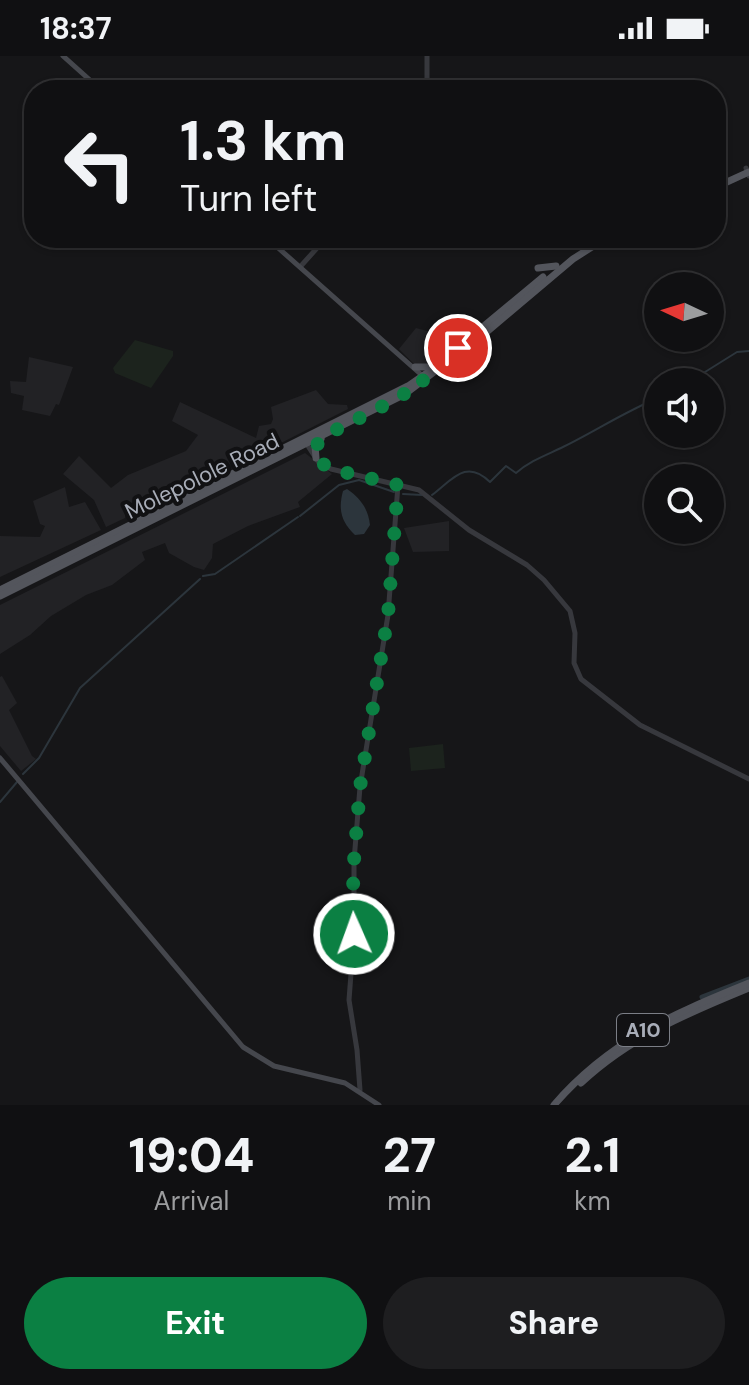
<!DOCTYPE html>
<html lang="en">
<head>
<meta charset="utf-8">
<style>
  :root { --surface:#101012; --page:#1e1e20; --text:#f1f3f6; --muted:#9c9d9f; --line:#303032; --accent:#0b8043 }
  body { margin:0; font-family:"DM Sans",sans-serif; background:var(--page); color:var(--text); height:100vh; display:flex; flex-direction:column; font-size:30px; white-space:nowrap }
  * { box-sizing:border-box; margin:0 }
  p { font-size:26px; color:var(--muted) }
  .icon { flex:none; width:44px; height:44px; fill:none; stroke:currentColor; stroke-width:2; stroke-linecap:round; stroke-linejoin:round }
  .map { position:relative; height:1049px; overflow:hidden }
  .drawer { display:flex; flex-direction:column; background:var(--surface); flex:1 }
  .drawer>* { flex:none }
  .hud { position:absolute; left:24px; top:24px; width:702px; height:168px; border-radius:32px; box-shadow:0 2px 6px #0004,0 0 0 2px var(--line); background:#101012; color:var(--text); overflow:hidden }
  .needle { width:52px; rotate:274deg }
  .tools { position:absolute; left:644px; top:216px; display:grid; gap:16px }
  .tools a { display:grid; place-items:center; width:80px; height:80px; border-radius:50%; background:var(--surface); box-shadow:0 2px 6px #0004,0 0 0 2px var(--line); font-size:40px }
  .pin { position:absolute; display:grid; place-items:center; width:68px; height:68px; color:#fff; margin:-34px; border:4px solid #fff; border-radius:50%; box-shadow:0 2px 8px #0007 }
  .me { position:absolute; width:88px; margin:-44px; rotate:358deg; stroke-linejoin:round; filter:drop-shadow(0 0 6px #0008) }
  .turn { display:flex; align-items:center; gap:28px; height:168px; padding:0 24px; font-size:36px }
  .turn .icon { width:104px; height:104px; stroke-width:2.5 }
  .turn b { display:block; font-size:56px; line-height:68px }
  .eta { display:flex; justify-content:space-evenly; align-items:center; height:136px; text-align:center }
  .eta b { font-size:48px; font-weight:800; line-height:56px }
  .cta { display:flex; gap:16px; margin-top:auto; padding:16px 24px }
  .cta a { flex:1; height:92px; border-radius:48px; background:var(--accent); color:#fff; font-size:32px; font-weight:800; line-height:92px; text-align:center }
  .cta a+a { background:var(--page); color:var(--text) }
  .status { display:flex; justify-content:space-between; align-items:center; height:56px; padding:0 40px; background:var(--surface); direction:ltr }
  .status svg { height:22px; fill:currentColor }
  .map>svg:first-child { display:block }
  .built { fill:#222225 }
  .green { fill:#1c231d }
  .water { fill:#2c353c }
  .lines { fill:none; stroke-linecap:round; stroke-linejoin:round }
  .stream { stroke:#2c353c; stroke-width:2 }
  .river { stroke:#2c353c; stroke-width:5 }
  .tertiary { stroke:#37383d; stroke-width:5 }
  .secondary { stroke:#45474d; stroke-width:5 }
  .primary { stroke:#53555c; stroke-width:7 }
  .route { stroke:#0b8043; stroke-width:14; stroke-dasharray:0 25.2 }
  .labels { text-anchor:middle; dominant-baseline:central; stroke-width:8; stroke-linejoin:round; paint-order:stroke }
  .shield { fill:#111113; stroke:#7b7e86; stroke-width:2 }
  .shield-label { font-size:20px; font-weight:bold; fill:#a8adb8 }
  .street-label { font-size:22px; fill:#a8adb8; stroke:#111113 }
</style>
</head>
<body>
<div class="status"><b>18:37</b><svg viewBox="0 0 49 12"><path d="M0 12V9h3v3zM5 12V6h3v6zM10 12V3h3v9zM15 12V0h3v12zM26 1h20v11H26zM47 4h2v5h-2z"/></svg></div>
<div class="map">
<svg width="749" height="1049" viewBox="0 0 749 1049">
  <rect width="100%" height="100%" fill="#161618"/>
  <g class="built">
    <polygon points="416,272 450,281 455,287 425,309 415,309 399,293"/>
    <polygon points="29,301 73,311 59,349 56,348 50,360 22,354 24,340 11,337 10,325 26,326"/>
    <polygon points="316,334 328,348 347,349 348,353 279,388 261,384 256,397 239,402 235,407 157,446 156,442 142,448 125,458 125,462 106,471 94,444 63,418 79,400 111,432 128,419 186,395 198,379 172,365 180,346 256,382 259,370 271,368 273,363 271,351"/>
    <polygon points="305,397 332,418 298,446 300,451 248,470 213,488 212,502 204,514 194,511 169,497 165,487 142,496 145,504 112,529 86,539 51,560 30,579 0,598 0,549"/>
    <polygon points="65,431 69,451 85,446 101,474 0,521 0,480 40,481 45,470 40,468 33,445"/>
    <polygon points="449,465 449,495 413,496 404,472"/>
    <polygon points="2,620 17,647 9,654 32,700 36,703 21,715 0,690 0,621"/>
  </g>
  <g class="green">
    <polygon points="135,284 173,295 173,300 151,332 115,317 113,312"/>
    <polygon points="443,688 445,712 411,715 409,692"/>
  </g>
  <path class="water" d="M347,433C360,442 368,452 370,469L364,478L355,479C341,466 338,453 343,435Z"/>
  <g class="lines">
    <g class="stream">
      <polyline points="689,326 737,296 749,295"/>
      <polyline points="403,438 422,439"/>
      <path d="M432,439C452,424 466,402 490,426L506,410L516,417C530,405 544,400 561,392C594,376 624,356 658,342"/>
      <polyline points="300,460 339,429 359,424 394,436"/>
      <polyline points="203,520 215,518 298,461"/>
      <polyline points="23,718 39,702 80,632 200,523"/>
      <polyline points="0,746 17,726"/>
    </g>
    <polyline class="river" points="702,941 749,923"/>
    <g class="tertiary">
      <polyline points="427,34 427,0"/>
      <polyline points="746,112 749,120"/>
      <polyline points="300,211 326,182"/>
      <polyline points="306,387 319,407 331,413 419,434 469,474 527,509 544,524 570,555 575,577 574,607 581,623 640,669 749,723"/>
      <polyline points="360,1034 357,994 349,944 354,878 354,805 360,731 388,559 398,429"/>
    </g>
    <g class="secondary">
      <polyline points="63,0 101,34"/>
      <polyline points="267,182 425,322"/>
      <polyline points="0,702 243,991 274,1010 345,1027 379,1049"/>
    </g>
    <g class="primary">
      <polyline points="716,131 749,116"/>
      <polyline points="538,212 556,210"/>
      <polyline points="415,311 432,311"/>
      <polyline points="316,402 315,390 321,383"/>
      <polyline points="258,405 264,397 263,389"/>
      <polyline points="0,534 408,330 431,314 543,221"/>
      <polyline points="0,540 405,338 483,279 573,203 606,182"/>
      <path d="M581,1027C630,981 688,957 749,932"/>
      <path d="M554,1049C609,985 673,958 749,927"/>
    </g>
  </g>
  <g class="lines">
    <polyline class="route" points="354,878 353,817 360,731 388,559 398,429 331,413 317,404 315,392 322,381 389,347 424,326 421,322 458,292"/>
  </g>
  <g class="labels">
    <rect class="shield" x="617" y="958" width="52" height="32" rx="6"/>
    <g class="shield-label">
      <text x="643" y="974">A10</text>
    </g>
    <g class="street-label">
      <text transform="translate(202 420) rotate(-26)">Molepolole Road</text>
    </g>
  </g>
</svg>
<div class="tools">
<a><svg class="needle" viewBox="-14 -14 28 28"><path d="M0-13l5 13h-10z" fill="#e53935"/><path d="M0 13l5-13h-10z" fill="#9c9d9f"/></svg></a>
<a><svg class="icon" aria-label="sound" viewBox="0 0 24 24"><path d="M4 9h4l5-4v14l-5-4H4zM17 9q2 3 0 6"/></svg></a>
<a><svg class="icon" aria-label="search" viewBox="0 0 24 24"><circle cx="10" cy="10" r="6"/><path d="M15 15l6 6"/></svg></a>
</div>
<div class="pin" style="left:458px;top:292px;background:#d93025"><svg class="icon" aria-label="arrive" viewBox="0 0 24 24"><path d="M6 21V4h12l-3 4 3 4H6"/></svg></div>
<svg class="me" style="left:354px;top:878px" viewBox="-20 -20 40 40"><circle r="17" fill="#0b8043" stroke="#fff" stroke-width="3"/><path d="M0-11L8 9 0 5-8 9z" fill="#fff"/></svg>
<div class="hud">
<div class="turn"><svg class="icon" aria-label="left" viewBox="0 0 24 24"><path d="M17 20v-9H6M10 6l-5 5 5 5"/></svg><div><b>1.3 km</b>Turn left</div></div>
</div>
</div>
<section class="drawer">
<div class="eta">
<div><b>19:04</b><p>Arrival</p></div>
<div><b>27</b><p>min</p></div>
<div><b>2.1</b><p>km</p></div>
</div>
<div class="cta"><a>Exit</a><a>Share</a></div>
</section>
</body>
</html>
